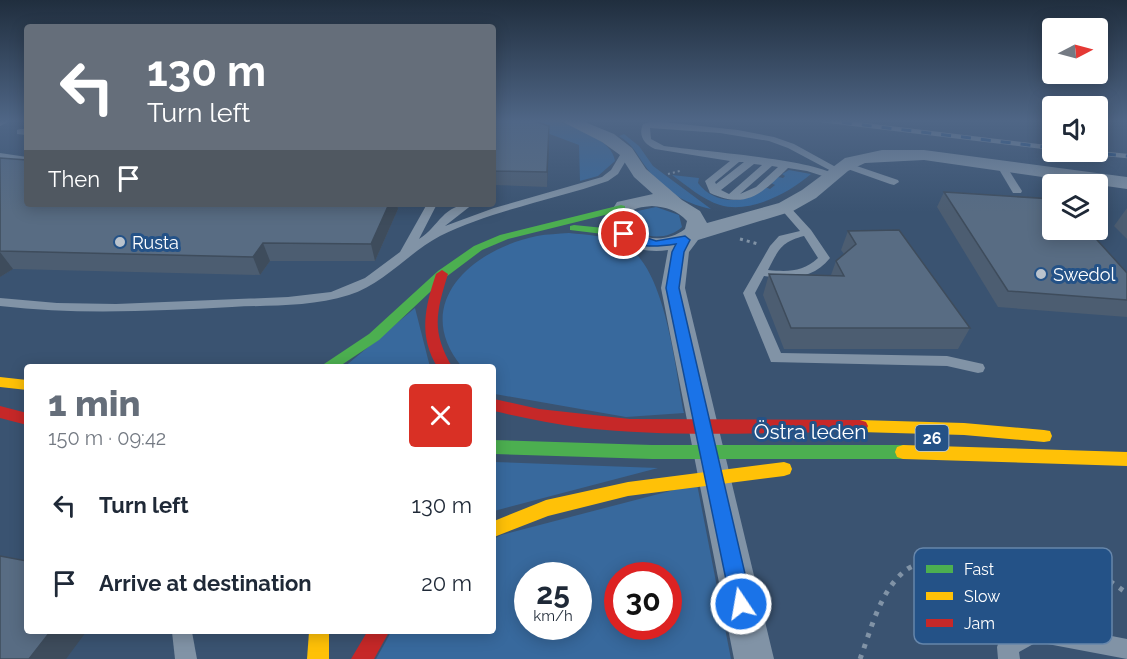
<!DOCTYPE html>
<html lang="en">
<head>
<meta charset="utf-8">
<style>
  :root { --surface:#fff; --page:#f2f2f3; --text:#1f2937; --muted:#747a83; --accent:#656e7a }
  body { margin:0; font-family:Raleway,sans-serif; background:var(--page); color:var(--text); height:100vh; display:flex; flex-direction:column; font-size:22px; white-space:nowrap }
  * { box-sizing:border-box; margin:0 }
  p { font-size:20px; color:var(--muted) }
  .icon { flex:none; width:33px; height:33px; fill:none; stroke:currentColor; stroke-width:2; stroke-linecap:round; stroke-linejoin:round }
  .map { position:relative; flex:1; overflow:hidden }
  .side { position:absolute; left:24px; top:364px; width:472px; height:270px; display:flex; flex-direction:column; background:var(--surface); border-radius:6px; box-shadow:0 3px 15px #0003 }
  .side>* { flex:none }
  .banner { position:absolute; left:24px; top:24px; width:472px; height:183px; border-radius:6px; box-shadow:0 3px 15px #0003; background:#656e7a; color:#fff; overflow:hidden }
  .needle { width:39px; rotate:84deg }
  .buttons { position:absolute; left:1042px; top:18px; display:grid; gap:12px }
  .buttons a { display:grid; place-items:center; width:66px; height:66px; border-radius:6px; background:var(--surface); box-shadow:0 3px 15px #0003; font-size:30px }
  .speed { position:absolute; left:514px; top:562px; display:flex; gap:12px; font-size:30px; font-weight:700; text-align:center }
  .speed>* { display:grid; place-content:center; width:78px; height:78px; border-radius:50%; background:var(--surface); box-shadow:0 3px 15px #0003; line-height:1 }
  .speed small { font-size:15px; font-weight:400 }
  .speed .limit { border:9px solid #d22; background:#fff; color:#111 }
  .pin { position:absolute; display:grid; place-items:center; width:51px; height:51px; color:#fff; margin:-26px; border:3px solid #fff; border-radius:50%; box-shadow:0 2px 6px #0007 }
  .me { position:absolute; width:66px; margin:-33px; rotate:348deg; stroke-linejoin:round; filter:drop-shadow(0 0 4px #0008) }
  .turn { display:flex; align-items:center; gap:21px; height:126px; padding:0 24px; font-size:27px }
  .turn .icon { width:78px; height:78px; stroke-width:2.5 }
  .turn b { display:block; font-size:42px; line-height:51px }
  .then { display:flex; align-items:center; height:57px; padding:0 24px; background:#0003; gap:12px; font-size:22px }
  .round { display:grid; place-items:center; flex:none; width:63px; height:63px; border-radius:6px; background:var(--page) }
  .headline { display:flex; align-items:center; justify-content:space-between; height:102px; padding:0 24px }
  h1 { font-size:36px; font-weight:800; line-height:45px; color:var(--accent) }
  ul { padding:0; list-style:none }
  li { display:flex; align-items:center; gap:18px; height:78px; padding:0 24px }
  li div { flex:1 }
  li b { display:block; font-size:22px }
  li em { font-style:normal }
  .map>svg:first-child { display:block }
  .green { fill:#38699d; fill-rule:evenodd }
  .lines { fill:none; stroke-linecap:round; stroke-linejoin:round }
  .path-far2 { stroke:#8193a6; stroke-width:2; stroke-dasharray:2 3; stroke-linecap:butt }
  .path-far1 { stroke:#8193a6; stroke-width:3; stroke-dasharray:3 4; stroke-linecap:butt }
  .path { stroke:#8193a6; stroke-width:5; stroke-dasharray:4.5 7; stroke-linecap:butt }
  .lane { fill:#8193a6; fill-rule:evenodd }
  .street { fill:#8193a6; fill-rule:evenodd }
  .fast { fill:#4caf50; fill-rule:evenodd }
  .slow { fill:#ffc107; fill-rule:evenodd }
  .jam { fill:#c62828; fill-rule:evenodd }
  .rail-casing { stroke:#8192a5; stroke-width:4.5 }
  .rail { stroke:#245287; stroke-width:3; stroke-dasharray:10; stroke-linecap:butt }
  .wall { fill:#4c5d71 }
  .shaded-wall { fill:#3e4c5c }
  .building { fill:#586c83; stroke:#3e4c5c; stroke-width:1.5 }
  .route { fill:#1a73e8; stroke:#114b97; stroke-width:1.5 }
  .poi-dot { fill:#bac3cd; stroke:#245287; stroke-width:2 }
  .labels { text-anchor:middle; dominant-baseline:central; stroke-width:6; stroke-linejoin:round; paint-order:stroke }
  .shield { fill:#245287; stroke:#bdcbdb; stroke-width:1.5 }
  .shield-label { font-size:16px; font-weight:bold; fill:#fff }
  .poi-label { font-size:18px; fill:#fff; stroke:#245287; text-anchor:start }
  .near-street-label { font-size:21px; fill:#fff; stroke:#245287 }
  .key { fill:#245287; stroke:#6686ab; stroke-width:1.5 }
  .key-label { font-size:16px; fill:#fff }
</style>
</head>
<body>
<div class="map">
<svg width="1127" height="659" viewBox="0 0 1127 659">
  <rect width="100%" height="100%" fill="#3a5371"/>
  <g class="green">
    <path d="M494,120C513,120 536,116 555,121C573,125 613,140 615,161L598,176L580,181L579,145L547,133Z"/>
    <path d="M624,134L639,146L653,166L711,209C682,203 660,188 643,163C636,152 631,143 619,136Z"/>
    <path d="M789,170L811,174C789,193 750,214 720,205C703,200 686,185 672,175L699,178L698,183C714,205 747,205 765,187L770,189L775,185L771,183L778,177L783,178L785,176L782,174Z"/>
    <path d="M656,207L679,215L682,227C668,241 637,240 629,221L633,212Z"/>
    <path d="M569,233C587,235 606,235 623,244C666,265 675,369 684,413L626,417L495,394L494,368L462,367C410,304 472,249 537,236C547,234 558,234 569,233Z"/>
    <polygon points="415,308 430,367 343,368"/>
    <polygon points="494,462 658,468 494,511"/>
    <path d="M697,484L731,659H376L391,632H494V539L501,535ZM528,576H579V627H528ZM618,576H669V627H618Z"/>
  </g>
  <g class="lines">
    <polyline class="path-far2" points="668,174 680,171"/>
    <polyline class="path-far1" points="740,239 758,244"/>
    <path class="path" d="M860,659C871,630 880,590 906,570C934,548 1057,561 1091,572C1105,576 1116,586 1127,593"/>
    <g class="lane">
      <polygon points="0,120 12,120 0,126"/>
      <path d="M653,121L738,130L774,137L794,144L843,171L835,173L788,148L769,141L720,133L650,128L651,139L664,146C697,151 816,159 837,176L832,179L807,171L788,168C762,193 747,210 710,193L705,181L730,161L655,149C644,144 638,136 643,124ZM739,162H744L716,184L715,182ZM754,164L762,165L729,194L721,190ZM772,166L778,167L756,187L740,194Z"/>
      <polygon points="20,129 27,129 27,135 17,134 17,130"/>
      <path d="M623,150L631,152L618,174L608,181C553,200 493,210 440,236C408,253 384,284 349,295C311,307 271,305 232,307C154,311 77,315 0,306V298L57,303L116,304L288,297L331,292L365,278L400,252L427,204H437L419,239C440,226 442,204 473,204L445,226L494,208L602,177L611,170Z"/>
      <polygon points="0,153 27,157 27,163 0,159"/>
      <polygon points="845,162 898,180 899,182 894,185 890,184 842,167 842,163"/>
      <polygon points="999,164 1005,164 1022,191 1021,193 1013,193 997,166"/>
      <path d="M785,205L789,206L811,230L830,258C813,279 790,280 764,276L755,293L781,353L947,356L983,364L985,368L983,372L978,373L947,366L771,362L743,293L770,246L779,236L800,231L780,208ZM804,236L818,258C803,272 788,272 768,270C779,249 781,242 804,236Z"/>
      <polygon points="1035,621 1127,639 1127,659 1037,642 1019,652 1020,659 998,659 997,647 1000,639"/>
      <polygon points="172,632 192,632 197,659 175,659"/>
    </g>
    <path class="street" d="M559,120H580L614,134L632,148L646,169L682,200L700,211L707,223L779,203L802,190L845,158L882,150H924L1127,177V189L924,160L865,163L848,171L816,198L793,211L698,240L689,252L685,288L774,659H734L661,288L668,250C642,254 617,245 605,221L617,202L653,194L634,177L620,155L602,142ZM652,206C666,207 677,210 687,221L685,229C667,243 637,242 625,221C629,208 640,207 652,206Z"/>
    <g class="fast">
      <polygon points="621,205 625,206 625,210 508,239 482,250 446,277 379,340 337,368 318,368 369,334 438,271 474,246 500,235"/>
      <polygon points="574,225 604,228 637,237 639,239 633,242 603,234 570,230 570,226"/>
      <polygon points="494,440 652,445 903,445 909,447 911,452 909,457 903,459 652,459 494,454"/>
    </g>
    <g class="slow">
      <polygon points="0,377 27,380 27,390 0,387"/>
      <polygon points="860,420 964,423 1044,430 1050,431 1052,436 1050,441 1044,442 964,435 860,432 854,430 852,426 854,422"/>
      <polygon points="903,445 1127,452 1127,466 903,459 897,457 895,452 897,447"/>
      <polygon points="784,462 790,464 792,469 790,474 784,476 628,496 548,516 494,537 494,521 546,500 628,482"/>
      <polygon points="309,632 329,632 329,659 307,659"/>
    </g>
    <g class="jam">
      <path d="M442,270L448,274C436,313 431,332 453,368H438C418,336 425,307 436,274Z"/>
      <path d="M494,399L539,409L630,419L860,420L866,422L868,426L866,430L860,432C768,432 676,438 584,428C554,424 524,418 494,411Z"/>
      <polygon points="0,406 27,413 27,425 0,418"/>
      <polygon points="367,632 389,632 374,659 351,659"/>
    </g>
    <g class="rail-casing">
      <g id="rail">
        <polyline points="822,120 1053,148"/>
        <polyline points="1086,152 1127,156"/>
      </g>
    </g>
    <use href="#rail" class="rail"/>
  </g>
  <g class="wall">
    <polygon points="494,120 549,140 547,187 494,185"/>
    <polygon points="0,158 27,204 397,204 398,209 375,261 270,261 260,275 13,269 0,277"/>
    <polygon points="944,192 1127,273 1127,317 998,307 937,207"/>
    <polygon points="1127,208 1127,239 1114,226"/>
    <polygon points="848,231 970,328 958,349 784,349 763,295 769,274 831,275 836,261 844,254 841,250"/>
  </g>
  <g class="shaded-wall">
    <polygon points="549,126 549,140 547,187 547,172"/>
    <polygon points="389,204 397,204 398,209 375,261 371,244"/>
    <polygon points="263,243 270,261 260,275 253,257"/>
    <polygon points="0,252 13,269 0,277"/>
    <polygon points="50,632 86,632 66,659 29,659"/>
  </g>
  <g class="building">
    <polygon points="494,120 531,120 549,126 547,172 494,171"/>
    <polygon points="0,158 27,160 27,204 389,204 371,244 263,243 253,257 0,251"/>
    <polygon points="944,192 1053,199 1053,230 1088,230 1127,273 1127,300 1008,291"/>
    <polygon points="899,230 970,328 791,328 769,274 844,276 836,261 856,244 848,231"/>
    <polygon points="0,556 27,561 27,632 50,632 29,659 0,659"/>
  </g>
  <linearGradient id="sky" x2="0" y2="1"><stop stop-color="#202e3e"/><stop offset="0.57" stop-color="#4f6686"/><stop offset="1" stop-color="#4f6686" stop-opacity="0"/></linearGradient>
  <rect width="1127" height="212" fill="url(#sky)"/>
  <path class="route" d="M624,230L656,241L685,236L690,240L684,252L679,288L752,604L749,611L741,614L734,611L731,604L666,288L672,252L676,244C656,247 634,249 618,234Z"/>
  <g class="poi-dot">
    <circle cx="120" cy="242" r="6"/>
    <circle cx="1041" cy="274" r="6"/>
  </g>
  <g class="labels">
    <rect class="shield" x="915.5" y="425" width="33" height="26" rx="4.5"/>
    <g class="shield-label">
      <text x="932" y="438">26</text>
    </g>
    <g class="poi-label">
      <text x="132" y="242">Rusta</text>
      <text x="1053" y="274">Swedol</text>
    </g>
    <g class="near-street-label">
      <text x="810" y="431">Östra leden</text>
    </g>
  </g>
  <rect x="914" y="548" width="198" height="96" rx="9" class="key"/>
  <rect x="926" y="565" width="27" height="8" fill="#4caf50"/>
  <rect x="926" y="592" width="27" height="8" fill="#ffc107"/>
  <rect x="926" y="619" width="27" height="8" fill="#c62828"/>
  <g class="key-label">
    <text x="964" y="575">Fast</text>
    <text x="964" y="602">Slow</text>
    <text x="964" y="629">Jam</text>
  </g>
</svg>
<div class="buttons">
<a><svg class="needle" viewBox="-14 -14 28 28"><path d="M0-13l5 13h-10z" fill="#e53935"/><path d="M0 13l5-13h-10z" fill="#747a83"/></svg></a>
<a><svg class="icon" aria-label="sound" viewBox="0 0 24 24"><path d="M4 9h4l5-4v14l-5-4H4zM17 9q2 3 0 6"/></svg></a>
<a><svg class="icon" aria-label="layers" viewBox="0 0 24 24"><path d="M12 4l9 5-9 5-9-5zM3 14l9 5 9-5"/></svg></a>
</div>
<div class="speed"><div>25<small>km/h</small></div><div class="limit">30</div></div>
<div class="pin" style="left:624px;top:234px;background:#d93025"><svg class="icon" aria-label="arrive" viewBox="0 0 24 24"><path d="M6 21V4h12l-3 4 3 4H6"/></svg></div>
<svg class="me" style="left:741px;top:604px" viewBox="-20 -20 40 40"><circle r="17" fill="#1a73e8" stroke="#fff" stroke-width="3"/><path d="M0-11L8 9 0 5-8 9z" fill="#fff"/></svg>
<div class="banner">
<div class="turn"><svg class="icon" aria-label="left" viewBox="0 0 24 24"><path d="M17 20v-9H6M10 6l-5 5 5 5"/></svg><div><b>130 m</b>Turn left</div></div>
<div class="then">Then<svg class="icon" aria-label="arrive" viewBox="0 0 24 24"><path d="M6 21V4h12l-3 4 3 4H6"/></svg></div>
</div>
<section class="side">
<div class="headline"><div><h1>1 min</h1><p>150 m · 09:42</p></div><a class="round" style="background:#d93025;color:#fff"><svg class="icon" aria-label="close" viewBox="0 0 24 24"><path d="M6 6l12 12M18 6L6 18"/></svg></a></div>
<ul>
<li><svg class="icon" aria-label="left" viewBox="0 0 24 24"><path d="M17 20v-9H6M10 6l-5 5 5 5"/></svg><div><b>Turn left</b></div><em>130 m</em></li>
<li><svg class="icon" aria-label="arrive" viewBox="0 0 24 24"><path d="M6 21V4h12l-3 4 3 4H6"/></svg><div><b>Arrive at destination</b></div><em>20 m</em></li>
</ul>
</section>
</div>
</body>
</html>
